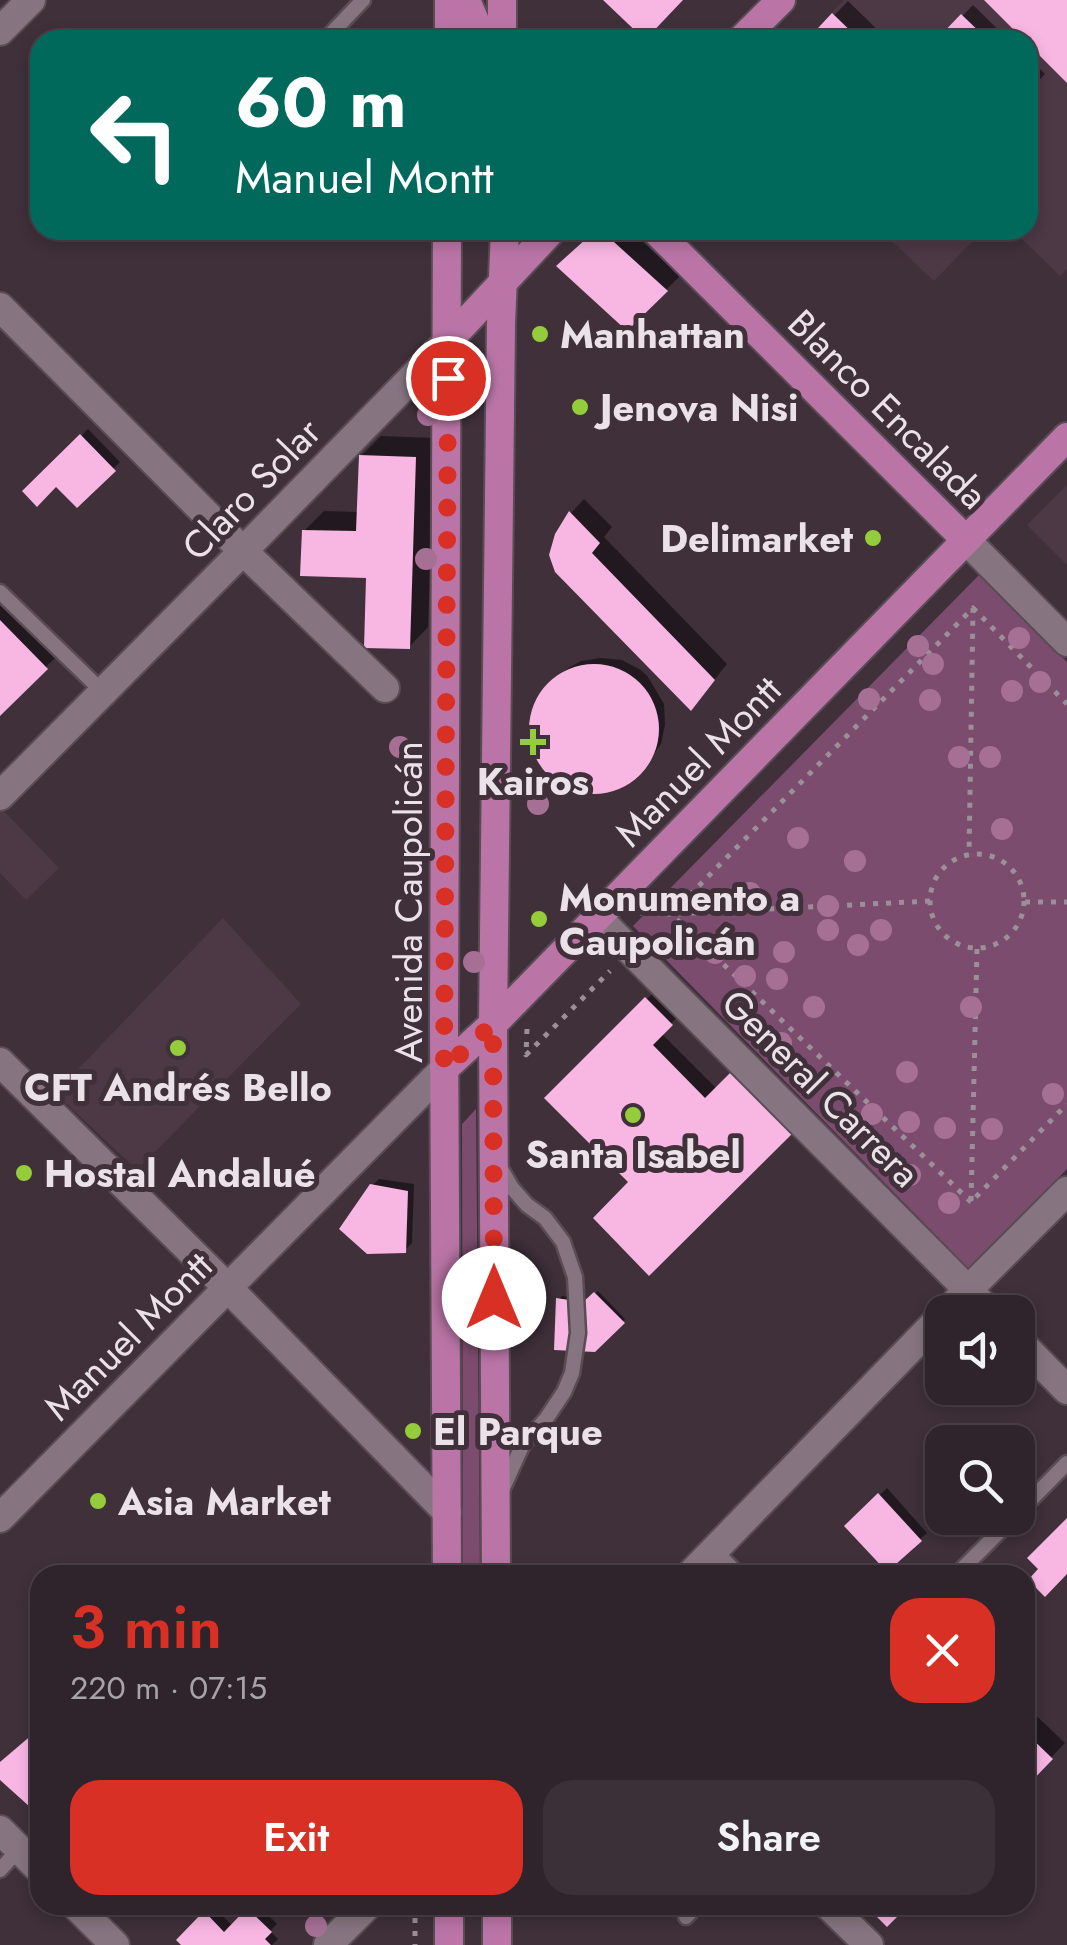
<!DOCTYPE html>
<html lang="en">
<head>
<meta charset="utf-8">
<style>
  :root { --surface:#2f242c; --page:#3b3038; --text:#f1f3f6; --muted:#a7a4a9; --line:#4a4148; --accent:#d93025 }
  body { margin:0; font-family:Jost,sans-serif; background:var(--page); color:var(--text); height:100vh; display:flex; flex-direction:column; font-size:38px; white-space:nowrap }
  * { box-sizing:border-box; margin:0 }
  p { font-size:32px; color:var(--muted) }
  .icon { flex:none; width:55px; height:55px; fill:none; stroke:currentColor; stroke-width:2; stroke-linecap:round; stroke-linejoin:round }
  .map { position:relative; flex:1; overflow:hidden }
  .drawer { position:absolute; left:30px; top:1565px; width:1005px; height:350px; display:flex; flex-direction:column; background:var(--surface); border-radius:30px; box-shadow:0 5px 15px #0003,0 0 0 2px var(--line) }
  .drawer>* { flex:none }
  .banner { position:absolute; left:30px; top:30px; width:1008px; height:210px; border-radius:30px; box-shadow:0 5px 15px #0003,0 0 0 2px var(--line); background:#00695c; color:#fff; overflow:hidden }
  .tools { position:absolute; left:925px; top:1295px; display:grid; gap:20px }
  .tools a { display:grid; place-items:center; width:110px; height:110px; border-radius:20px; background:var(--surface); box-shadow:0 5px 15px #0003,0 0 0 2px var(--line); font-size:50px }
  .pin { position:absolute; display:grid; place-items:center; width:85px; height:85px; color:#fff; margin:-42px; border:5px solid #fff; border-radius:50%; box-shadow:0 2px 10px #0007 }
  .me { position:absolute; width:110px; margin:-55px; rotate:0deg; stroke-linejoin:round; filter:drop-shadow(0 0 8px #0008) }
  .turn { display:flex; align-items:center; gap:35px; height:210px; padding:0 40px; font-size:45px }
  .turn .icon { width:130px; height:130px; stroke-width:2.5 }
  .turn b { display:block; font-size:70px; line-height:85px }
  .round { display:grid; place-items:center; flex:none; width:105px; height:105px; border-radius:30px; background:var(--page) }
  .overview { display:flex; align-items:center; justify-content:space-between; height:170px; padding:0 40px }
  h1 { font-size:60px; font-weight:600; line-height:75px; color:var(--accent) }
  .cta { display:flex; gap:20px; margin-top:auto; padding:20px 40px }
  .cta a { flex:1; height:115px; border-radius:30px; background:var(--accent); color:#fff; font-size:40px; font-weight:600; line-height:115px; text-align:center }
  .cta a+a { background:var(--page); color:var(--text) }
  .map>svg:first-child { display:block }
  .built { fill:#4d3846 }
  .green { fill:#7c4c6e }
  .shadow { fill:#0007 }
  .building { fill:#f8b6e3 }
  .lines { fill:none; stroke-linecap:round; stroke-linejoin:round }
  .service-casing { stroke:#594c55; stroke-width:19 }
  .minor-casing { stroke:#594c55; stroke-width:32 }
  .tertiary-casing { stroke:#594c55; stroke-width:32 }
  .primary-casing { stroke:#594c55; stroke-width:32 }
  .path { stroke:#9b8f98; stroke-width:5; stroke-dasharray:5 8; stroke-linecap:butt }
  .service { stroke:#867580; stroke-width:14 }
  .minor { stroke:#867580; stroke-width:28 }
  .tertiary { stroke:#867580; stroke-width:28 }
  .primary { stroke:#ba75a6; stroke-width:28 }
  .tree { fill:#a67095 }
  .route { stroke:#d93025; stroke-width:18; stroke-dasharray:0 32.4 }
  .poi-dot { fill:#94cc3c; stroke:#3f303a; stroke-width:4 }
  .labels { text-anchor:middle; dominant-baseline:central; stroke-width:10; stroke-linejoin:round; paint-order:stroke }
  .poi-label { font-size:38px; font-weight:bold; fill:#ebe1e8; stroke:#3f303a; text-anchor:start }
  .street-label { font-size:38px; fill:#ebe1e8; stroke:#3f303a }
</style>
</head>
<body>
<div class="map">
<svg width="1067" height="1945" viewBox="0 0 1067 1945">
  <rect width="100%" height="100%" fill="#3f303a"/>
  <g class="built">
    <polygon points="844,0 1067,0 1067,269 1060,276 1013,230 1028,230 1028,40 806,40"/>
    <polygon points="880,230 983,230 934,281"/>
    <polygon points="1067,485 1067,565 1027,525"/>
    <polygon points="2,809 59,868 26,900 0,873 0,811"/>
    <polygon points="223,918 301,1004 137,1170 55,1093"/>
  </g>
  <g class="green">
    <polygon points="980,574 1067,662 1067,1169 969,1269 633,926"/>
    <polygon points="476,1109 480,1575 463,1575 462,1124"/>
  </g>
  <g class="shadow">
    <polygon points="848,1 888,40 810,40"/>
    <polygon points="973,5 1009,40 939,40"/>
    <polygon points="1028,58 1045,74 1028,92"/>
    <polygon points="597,230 630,230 680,276 627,328 573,252"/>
    <polygon points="88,429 120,462 77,505 56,484 26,491"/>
    <polygon points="381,436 435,438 428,627 409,647 369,575 304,531 324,511 359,512 361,456"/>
    <polygon points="584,499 612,527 604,537 727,664 704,693 557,535 571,513"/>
    <polygon points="0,599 56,657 0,712"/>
    <polygon points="601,658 622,660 641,670 648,677 664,704 665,725 661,744 644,768 619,787 600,792 571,788 547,771 537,755 531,726 540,696 562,672 581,661"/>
    <polygon points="657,989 682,1013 661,1033 717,1089 632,1182 548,1098"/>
    <polygon points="379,1179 414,1184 412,1243 405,1250 372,1186"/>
    <polygon points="598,1291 625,1319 594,1349 559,1299 562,1296 588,1300"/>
    <polygon points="887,1488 927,1533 887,1568 848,1526"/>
    <polygon points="1025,1705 1065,1743 1025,1784"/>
    <polygon points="253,1905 258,1905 277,1924 270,1931 278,1939 272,1945 184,1945 179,1940 212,1906 233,1926"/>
  </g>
  <g class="building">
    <polygon points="603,0 683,0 645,40"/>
    <polygon points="984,0 1067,0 1067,83 1028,44 1028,40 1024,40"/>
    <polygon points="832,13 860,40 807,40"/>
    <polygon points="961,14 988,40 936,40"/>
    <polygon points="587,238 614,242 668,291 627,331 556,266"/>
    <polygon points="80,434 116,471 77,508 56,487 37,507 22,491"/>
    <polygon points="359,455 416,457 410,649 364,648 366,578 300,576 302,530 356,531"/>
    <polygon points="569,511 600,543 592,553 715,680 691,711 555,572 549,555 555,534"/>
    <polygon points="0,620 48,669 0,716"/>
    <circle cx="594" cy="729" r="65"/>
    <polygon points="645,997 673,1025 653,1045 705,1098 732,1071 794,1132 649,1276 593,1218 628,1182 544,1098"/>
    <polygon points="370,1184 408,1191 406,1253 367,1254 339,1229"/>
    <polygon points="594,1292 625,1323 595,1352 554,1350 556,1298 583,1302"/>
    <polygon points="878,1493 922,1541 887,1572 844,1526"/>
    <polygon points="1067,1518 1067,1574 1045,1597 1028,1580 1038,1569 1027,1558"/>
    <polygon points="40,1728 40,1816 0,1780 0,1762"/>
    <polygon points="1025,1732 1053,1759 1025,1788"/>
    <polygon points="865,1905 909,1905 887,1927"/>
    <polygon points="247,1908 272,1932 265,1939 271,1945 181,1945 176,1940 204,1911 224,1932"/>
  </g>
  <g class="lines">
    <g class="service-casing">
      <g id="service">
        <polyline points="325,40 363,0"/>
        <polyline points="0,592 103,692"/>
        <polyline points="500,1167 512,1188 527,1205 545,1218 563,1242 575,1277 578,1333 572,1373 564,1392 546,1419 522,1446 503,1488"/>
        <polyline points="1018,1513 1067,1463"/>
        <polyline points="714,1550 739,1575"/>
        <polyline points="956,1575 1013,1518"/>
        <polyline points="0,1870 19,1849"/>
        <polyline points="686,1917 697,1905"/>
      </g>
    </g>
    <g class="minor-casing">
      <g id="minor">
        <polyline points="0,31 31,0"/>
        <polyline points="966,540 1067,642"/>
        <polyline points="243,551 385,688"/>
        <polyline points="597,917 990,1312"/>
        <polyline points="0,1062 228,1288 447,1512"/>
        <polyline points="957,1301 1067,1191"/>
        <polyline points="1018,1340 1067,1390"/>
        <polyline points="690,1575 942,1316"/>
        <polyline points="0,1830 40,1870"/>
        <polyline points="75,1905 115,1945"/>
        <polyline points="828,1905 869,1945"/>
        <polyline points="328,1945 368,1905"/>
      </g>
    </g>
    <g class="tertiary-casing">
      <g id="tertiary">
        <polyline points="0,307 243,551"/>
        <polyline points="0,796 243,551 449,340"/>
        <polyline points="0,1518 444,1069"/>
      </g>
    </g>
    <g class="primary-casing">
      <g id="primary">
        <polyline points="466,0 483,40"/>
        <polyline points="502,0 502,40"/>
        <polyline points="449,40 449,0"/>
        <polyline points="741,40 781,0"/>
        <polyline points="655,230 966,540"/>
        <polyline points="449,340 552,230"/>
        <polyline points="444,1069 493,1024 1067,437"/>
        <polyline points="447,1575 444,1027 447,230"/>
        <polyline points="496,1575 493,1024 501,324 505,230"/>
        <polyline points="449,1945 449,1905"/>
        <polyline points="497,1945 497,1905"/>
      </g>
    </g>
    <g class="path">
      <polyline points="973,608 1067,704"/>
      <circle cx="977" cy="901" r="47"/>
      <polyline points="930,901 671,914 973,608 969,855"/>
      <polyline points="1025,902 1067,902"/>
      <polyline points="640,913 671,914 971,1202"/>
      <polyline points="977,949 971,1202 1067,1104"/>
      <polyline points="527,1029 526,1055 610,971"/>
      <polyline points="415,1905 415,1945"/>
    </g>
    <use href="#service" class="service"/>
    <use href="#minor" class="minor"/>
    <use href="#tertiary" class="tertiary"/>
    <use href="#primary" class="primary"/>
  </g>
  <g class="tree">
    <circle cx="428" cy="415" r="11"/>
    <circle cx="426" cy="559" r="11"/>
    <circle cx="1019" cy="638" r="11"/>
    <circle cx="918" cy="646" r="11"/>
    <circle cx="933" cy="664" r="11"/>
    <circle cx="1040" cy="682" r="11"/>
    <circle cx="1012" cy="691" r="11"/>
    <circle cx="869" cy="699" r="11"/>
    <circle cx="930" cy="700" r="11"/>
    <circle cx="400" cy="747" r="11"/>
    <circle cx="959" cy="757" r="11"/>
    <circle cx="990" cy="757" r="11"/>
    <circle cx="538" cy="804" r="11"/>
    <circle cx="1002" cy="829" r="11"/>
    <circle cx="798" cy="838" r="11"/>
    <circle cx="855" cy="861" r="11"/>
    <circle cx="750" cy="893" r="11"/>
    <circle cx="828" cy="906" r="11"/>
    <circle cx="828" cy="930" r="11"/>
    <circle cx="881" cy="930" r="11"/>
    <circle cx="858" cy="945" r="11"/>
    <circle cx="784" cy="952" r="11"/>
    <circle cx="715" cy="953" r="11"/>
    <circle cx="474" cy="962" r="11"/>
    <circle cx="745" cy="976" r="11"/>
    <circle cx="777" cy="979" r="11"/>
    <circle cx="814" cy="1007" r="11"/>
    <circle cx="971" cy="1007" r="11"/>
    <circle cx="781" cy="1043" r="11"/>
    <circle cx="907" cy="1072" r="11"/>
    <circle cx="802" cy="1073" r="11"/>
    <circle cx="1053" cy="1094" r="11"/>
    <circle cx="872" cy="1114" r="11"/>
    <circle cx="909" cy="1122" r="11"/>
    <circle cx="945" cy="1128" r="11"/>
    <circle cx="992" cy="1129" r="11"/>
    <circle cx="910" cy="1175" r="11"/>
    <circle cx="949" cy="1203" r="11"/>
    <circle cx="316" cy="1926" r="11"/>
  </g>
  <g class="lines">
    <polyline class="route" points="448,378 444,1069 493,1024 494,1298"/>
  </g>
  <g class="poi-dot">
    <circle cx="540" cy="334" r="10"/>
    <circle cx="580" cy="407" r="10"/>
    <circle cx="873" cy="538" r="10"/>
    <path d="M528 727h10v10h10v10h-10v10h-10v-10h-10v-10h10z"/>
    <circle cx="539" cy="919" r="10"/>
    <circle cx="178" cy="1048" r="10"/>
    <circle cx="633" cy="1115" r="10"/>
    <circle cx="24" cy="1173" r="10"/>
    <circle cx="413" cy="1431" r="10"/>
    <circle cx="98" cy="1501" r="10"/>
  </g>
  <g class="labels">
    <g class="poi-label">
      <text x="560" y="334">Manhattan</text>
      <text x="600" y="407">Jenova Nisi</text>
      <text x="853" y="538" text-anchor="end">Delimarket</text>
      <text x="533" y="781" text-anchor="middle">Kairos</text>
      <text x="559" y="897">Monumento a<tspan x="559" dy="44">Caupolicán</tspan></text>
      <text x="178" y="1087" text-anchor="middle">CFT Andrés Bello</text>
      <text x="633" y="1154" text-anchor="middle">Santa Isabel</text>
      <text x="44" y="1173">Hostal Andalué</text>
      <text x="433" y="1431">El Parque</text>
      <text x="118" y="1501">Asia Market</text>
    </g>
    <g class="street-label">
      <text transform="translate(888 409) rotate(45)">Blanco Encalada</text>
      <text transform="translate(251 489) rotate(-46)">Claro Solar</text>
      <text transform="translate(698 761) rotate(-46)">Manuel Montt</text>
      <text transform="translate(408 902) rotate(-90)">Avenida Caupolicán</text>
      <text transform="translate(821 1088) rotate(45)">General Carrera</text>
      <text transform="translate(128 1336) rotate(-45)">Manuel Montt</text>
    </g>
  </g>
</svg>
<div class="tools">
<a><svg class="icon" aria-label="sound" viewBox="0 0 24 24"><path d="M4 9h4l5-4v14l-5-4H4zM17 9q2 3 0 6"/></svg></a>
<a><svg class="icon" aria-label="search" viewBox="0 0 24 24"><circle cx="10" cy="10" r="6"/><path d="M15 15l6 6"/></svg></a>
</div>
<div class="pin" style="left:448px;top:378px;background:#d93025"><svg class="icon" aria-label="arrive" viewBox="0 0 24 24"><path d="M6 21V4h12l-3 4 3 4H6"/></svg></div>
<svg class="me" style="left:494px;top:1298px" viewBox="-20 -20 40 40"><circle r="19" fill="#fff"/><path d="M0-13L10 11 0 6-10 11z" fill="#d93025"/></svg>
<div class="banner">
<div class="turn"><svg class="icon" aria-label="left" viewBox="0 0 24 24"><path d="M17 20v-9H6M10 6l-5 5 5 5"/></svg><div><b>60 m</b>Manuel Montt</div></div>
</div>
<section class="drawer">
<div class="overview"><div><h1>3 min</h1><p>220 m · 07:15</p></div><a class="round" style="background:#d93025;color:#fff"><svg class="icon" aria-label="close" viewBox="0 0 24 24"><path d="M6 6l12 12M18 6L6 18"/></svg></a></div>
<div class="cta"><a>Exit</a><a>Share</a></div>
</section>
</div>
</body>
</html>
